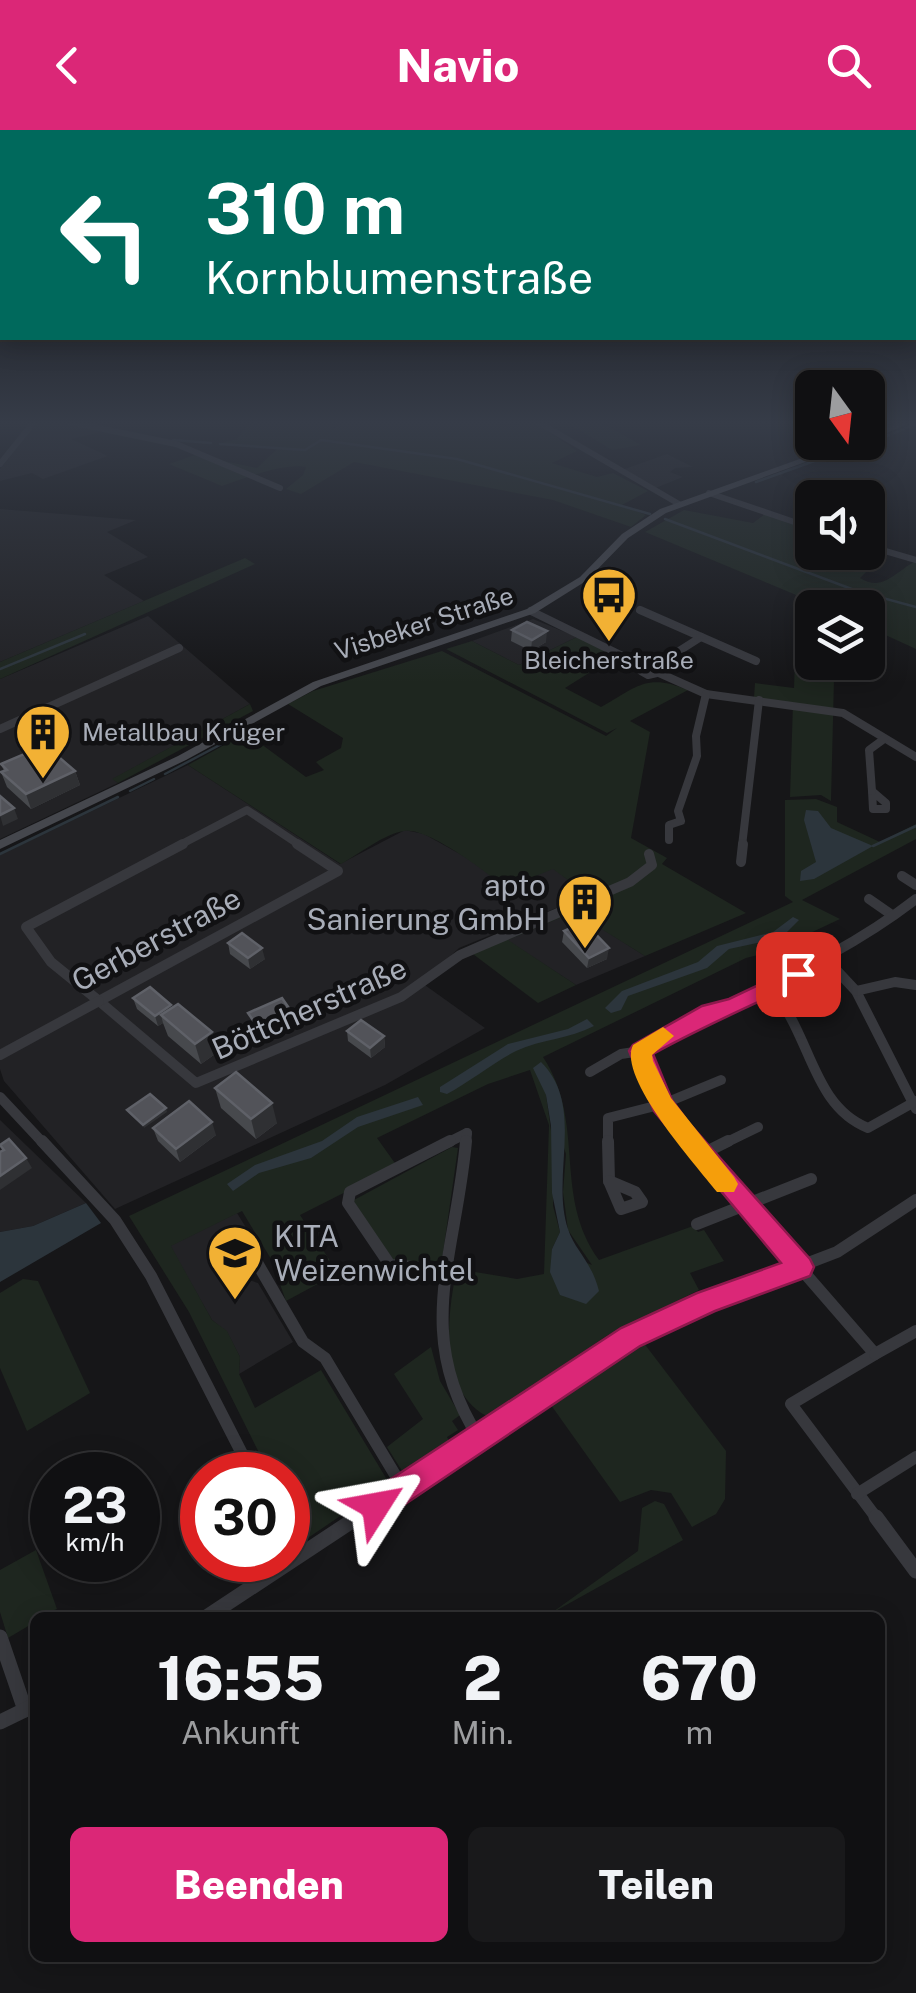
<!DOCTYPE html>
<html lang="de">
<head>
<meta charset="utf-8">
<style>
  :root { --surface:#101012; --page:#19191b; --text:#f1f3f6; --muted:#9c9d9f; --line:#303032; --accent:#db2777 }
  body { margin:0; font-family:"Public Sans",sans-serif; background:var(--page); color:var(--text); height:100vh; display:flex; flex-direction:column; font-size:38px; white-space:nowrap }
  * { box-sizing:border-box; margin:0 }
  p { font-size:32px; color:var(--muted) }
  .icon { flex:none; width:55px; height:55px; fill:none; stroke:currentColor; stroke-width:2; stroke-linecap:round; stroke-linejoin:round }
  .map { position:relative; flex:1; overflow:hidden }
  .panel { position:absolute; left:30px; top:1482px; width:855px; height:350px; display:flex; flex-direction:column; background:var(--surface); border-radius:15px; box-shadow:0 5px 25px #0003,0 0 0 2px var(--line) }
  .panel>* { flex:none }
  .top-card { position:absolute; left:0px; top:0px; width:918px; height:210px; box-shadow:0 5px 25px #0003,0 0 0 2px var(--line); background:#00695c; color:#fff; overflow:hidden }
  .needle { width:65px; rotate:165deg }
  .buttons { position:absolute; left:795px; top:240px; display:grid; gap:20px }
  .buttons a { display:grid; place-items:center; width:90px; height:90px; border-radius:15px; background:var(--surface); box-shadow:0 5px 25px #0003,0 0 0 2px var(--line); font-size:50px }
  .speed { position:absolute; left:30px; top:1322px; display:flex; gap:20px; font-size:50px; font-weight:700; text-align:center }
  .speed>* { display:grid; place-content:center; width:130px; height:130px; border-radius:50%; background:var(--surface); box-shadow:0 5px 25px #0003,0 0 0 2px var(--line); line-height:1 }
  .speed small { font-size:25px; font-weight:400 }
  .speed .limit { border:15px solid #d22; background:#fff; color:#111 }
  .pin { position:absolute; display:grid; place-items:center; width:85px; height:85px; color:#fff; margin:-42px; border-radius:20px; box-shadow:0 5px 15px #0006 }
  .me { position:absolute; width:110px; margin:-55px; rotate:56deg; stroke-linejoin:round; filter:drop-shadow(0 0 8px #0008) }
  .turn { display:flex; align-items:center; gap:35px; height:210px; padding:0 40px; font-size:45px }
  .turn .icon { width:130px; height:130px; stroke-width:2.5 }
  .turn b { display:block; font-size:70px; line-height:85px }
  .eta { display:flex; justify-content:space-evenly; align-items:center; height:170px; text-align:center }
  .eta b { font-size:60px; font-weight:800; line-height:70px }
  .cta { display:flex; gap:20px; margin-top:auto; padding:20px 40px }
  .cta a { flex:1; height:115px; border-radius:15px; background:var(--accent); color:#fff; font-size:40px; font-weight:800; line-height:115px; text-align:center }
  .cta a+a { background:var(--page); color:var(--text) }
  header { display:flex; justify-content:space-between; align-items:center; height:130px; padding:0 40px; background:var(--accent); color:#fff; font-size:45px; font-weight:800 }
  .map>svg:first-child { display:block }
  .built { fill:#222225 }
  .green { fill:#1e261f; fill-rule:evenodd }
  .water { fill:#2c353c }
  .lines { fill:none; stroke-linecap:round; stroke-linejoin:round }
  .stream { stroke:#2c353c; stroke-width:2.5 }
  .street-far4 { stroke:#37383d; stroke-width:6 }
  .street-far3 { stroke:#37383d; stroke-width:8 }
  .street-far2 { stroke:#37383d; stroke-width:10 }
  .street-far1 { stroke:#37383d; stroke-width:12 }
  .street { stroke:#37383d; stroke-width:15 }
  .secondary { fill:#45474d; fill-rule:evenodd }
  .wall { fill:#47494d }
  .shaded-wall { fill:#2f3033 }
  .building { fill:#525359; stroke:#5f6168; stroke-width:2.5 }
  .route { fill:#db2777; stroke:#8e194d; stroke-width:2.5 }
  .slow { fill:#f59e0b }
  .labels { text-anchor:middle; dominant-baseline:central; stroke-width:9; stroke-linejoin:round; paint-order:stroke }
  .far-street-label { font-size:25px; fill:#a8adb8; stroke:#111113 }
  .far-poi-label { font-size:25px; fill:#a8adb8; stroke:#111113 }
  .poi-label { font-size:30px; fill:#a8adb8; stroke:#111113; text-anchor:end }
  .street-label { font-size:30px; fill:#a8adb8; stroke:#111113 }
</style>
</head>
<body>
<header><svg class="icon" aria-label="back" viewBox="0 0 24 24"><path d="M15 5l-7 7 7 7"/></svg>Navio<svg class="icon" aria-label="search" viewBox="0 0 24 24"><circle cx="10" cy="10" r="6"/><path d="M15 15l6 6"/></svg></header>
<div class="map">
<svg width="916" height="1863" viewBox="0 0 916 1863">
  <rect width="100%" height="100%" fill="#161618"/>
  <g class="built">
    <polygon points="38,292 62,292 101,302 71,309 108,326 43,349 32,343 0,351 0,339"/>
    <polygon points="667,324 693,337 675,338 670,342 683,347 653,359 619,341"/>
    <polygon points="0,379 136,390 107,402 148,427 104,445 144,471 0,532"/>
    <polygon points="148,486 250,574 113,649 118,653 0,709 0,549"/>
    <polygon points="533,489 577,507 519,535 472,511"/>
    <polygon points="188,635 340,734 405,700 424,704 478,734 506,758 553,738 588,765 459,818 422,853 485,898 385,955 115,1079 4,951 0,939 0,725"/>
    <polygon points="574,781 645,826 576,855 507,810"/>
    <polygon points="0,990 86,1073 33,1096 0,1102"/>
    <polygon points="237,1083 258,1117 232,1132 243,1148 258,1153 293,1212 239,1244 240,1227 227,1202 212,1190 170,1116"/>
  </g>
  <g class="green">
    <path d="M250,292H328L333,299L344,292H495L500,297L534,292L577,321L552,333L597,347L613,343L648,361L622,375L646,385L631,397L553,370L354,332L301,364L286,359L303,345L306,337C285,333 244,348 222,356L169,334L195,325L257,338L278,318L218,314L237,309Z"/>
    <polygon points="600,292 641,315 612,320 566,292"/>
    <path d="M684,380L753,393L765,384L812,400V422L856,423L847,432L868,440L860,448C883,463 897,440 916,431V519L868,497V478L825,477L645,402Z"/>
    <polygon points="245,428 255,434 0,549 0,532"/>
    <path d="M577,507L616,526L565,558L601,577C638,556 647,543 688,560L630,591L650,602L631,708L667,728L662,734L746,783L645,826L574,782L508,810L576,855L538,873L465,818L588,765L553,739L506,758C489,744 427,696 404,701C384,704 359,724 341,734L188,635L246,603L306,647L324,640L316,632L341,618L343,608L288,574L313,561L442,521L606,606L617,598L607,603L446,519L472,511L519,535Z"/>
    <polygon points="795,528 834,549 831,671 821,665 790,667 793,573 754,568 755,553 794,558"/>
    <polygon points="250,574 253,581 118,653 112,649"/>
    <path d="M816,669L837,677V692L880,712L916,694V709L802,770L840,789L770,822L746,828L543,927C587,994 552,1065 599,1130L693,1096L698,1102L704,1100L724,1131L690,1143L699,1160L608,1205L487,1286C438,1262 447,1182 457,1139L517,1149L544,1144L549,995L530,940L488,954L377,1008L397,1036L300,1085L338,1143L286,1171L271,1129L242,1081L171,1116L212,1190L227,1201L240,1227L239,1244L255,1278L321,1240L389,1353L302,1412L288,1381V1345H270L189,1182L129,1086L793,772L785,766V670ZM546,965L566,1024L563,1062L568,1100L592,1135L552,1119L560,1102L553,1076L554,1022Z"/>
    <polygon points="452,1017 458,1018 442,1130 399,1137 355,1078 354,1070"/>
    <polygon points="23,1149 38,1151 90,1263 27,1301 0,1238 0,1163"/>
    <polygon points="640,1208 726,1321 725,1369 716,1384 692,1397 671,1363 651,1360 620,1372 546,1268"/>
    <polygon points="431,1217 440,1251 460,1285 452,1291 458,1300 447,1307 450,1313 404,1344 387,1317 423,1289 394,1244"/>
    <polygon points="655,1371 664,1374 683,1410 550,1484 638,1421 642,1378"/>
    <polygon points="36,1420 57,1479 35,1488 35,1492 8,1508 0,1482 0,1440"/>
  </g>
  <g class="water">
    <polygon points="806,680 818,681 831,698 873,716 814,749 800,751 801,741 816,732 804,690"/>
    <polygon points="793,787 799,790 781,808 729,819 707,838 628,866 621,880 611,883 605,878 622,861 698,832 717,816 773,802"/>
    <path d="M587,889L594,896C569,909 542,909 516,921C496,931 469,952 447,964L440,962V957L508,914L568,899Z"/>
    <path d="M541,932C586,977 550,1045 568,1099C575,1121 591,1130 599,1161L586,1174L560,1165L550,1142L552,1119L560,1102L552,1063L551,996L546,965L533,938Z"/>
    <polygon points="418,967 423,975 358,997 311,1028 259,1043 233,1061 227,1054 255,1035 322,1011 357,987"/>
    <polygon points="86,1073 101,1093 0,1152 0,1102 33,1096"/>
  </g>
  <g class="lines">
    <g class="stream">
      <polyline points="894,303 916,294"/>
      <polyline points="173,310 211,313"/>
      <polyline points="868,312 889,305"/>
      <polyline points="220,314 305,320 321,310 457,329 650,384"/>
      <polyline points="756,352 867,312"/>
      <polyline points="665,389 857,461 916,477"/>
      <polyline points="0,539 85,504"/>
      <polyline points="165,644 231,609"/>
      <polyline points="130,661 154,649"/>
      <polyline points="873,716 916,696"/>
      <polyline points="0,724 118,667"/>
    </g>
    <g class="street-far4">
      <polyline points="69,292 176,314 280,358"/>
      <polyline points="538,292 679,374"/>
      <polyline points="0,334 34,292"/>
      <polyline points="709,363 812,398"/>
      <polyline points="868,416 916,430"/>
    </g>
    <g class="street-far3">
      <polyline points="640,480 756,531"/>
      <polyline points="531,481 643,536"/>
      <polygon points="657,535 661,542 648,545 641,541 643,536"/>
      <polyline points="657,535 701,507"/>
      <polyline points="659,543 706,564 843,583 916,627"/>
      <polyline points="0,599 179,518"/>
      <polygon points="872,661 886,673 886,679 873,679"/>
      <polyline points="872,661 869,620 884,609"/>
      <polyline points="669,710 669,695 681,691 678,681 697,626 696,606 706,564"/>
      <polyline points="178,716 247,680 301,716"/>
      <polyline points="742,716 759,570"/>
    </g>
    <g class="street-far2">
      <polyline points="741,732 743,714"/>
      <polyline points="902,746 916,755"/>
      <polyline points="869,769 892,785"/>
      <polyline points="826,829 856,861 916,979"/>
      <path d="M769,858C811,899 810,975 868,998L916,971"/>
      <polyline points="856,861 895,852 916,855"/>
      <polyline points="99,871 196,953 401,867 460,825 630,752 652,735 649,724"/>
      <polyline points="99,871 51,832 26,797 183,714"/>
      <polyline points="99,871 338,741 297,714"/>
      <polyline points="641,921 663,974 692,1014"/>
      <path d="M641,921C733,869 831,835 916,769"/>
      <polyline points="0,925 99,871"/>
      <polyline points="590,942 621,924 641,921"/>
      <polyline points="0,967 44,1014"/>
      <polyline points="445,1014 467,1003"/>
      <polyline points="466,1014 467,1003"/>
      <polyline points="608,1014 608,988 663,974 721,950"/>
      <polyline points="723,1014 758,997"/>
    </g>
    <g class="street-far1">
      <polyline points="42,1011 115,1090 151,1146 253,1345"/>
      <path d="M466,1011C456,1125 412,1204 479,1308"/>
      <polyline points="608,1011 609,1051"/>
      <polyline points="690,1011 875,1224 791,1274 878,1390"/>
      <polyline points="700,1025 728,1011"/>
      <polygon points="609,1051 635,1062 642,1072 621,1079"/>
      <polyline points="697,1094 811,1049"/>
      <polyline points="256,1131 303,1212 325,1228 403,1358"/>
      <polyline points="447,1140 390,1135 348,1073 350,1062 450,1011"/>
      <polyline points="875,1224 916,1201"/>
      <polyline points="857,1364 916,1327"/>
      <polyline points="354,1390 631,1207 706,1172 837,1122 916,1070"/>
    </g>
    <g class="street">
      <polyline points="876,1387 916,1441"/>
      <polyline points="205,1488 358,1387"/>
      <polyline points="0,1507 25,1580"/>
      <polyline points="0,1592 35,1575"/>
    </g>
    <g class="secondary">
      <polygon points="900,292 912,292 868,311 868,306"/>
      <polygon points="847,312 860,312 666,383 628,408 586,451 535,483 321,556 186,630 0,719 0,710 178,626 313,552 527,479 580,447 622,404 660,379"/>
    </g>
  </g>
  <g class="wall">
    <polygon points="512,500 546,512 531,521 511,511"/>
    <polygon points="21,618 75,641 80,655 31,679 7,657 1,642 4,641 1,634 23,624"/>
    <polygon points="564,801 607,829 587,838 562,812"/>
    <polygon points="228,813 265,829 250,839 230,824"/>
    <polygon points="133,868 172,878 212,902 218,922 201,934 168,906 163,893 158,896 137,879"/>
    <polygon points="347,901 384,906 385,917 371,928 348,911"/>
    <polygon points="215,958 277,993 256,1009 221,978"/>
    <polygon points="153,998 216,1005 180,1032 158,1011"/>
  </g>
  <g class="shaded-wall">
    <polygon points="547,501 546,512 531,521 532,510"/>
    <polygon points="75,641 80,655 31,679 26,664"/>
    <polygon points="14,678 18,689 3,696 0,685"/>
    <polygon points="262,818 265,829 250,839 248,828"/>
    <polygon points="609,818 607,829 587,838 589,828"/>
    <polygon points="171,875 174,885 161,885 163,893 158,896 155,886"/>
    <polygon points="293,884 294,888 259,902 259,899"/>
    <polygon points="212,902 218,922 201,934 195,914"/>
    <polygon points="384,906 385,917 371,928 370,918"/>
    <polygon points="272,973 277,993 256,1009 251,989"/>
    <polygon points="166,978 167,982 144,998 143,995"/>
    <polygon points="212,992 216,1005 180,1032 176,1019"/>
    <polygon points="26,1028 32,1038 0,1060 0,1046"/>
  </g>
  <g class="building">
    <polygon points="527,492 547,501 532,510 512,500"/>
    <polygon points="39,610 75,641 26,664 1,642 7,640 1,634 27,623 21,618"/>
    <polygon points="0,666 14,678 0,685"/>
    <polygon points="584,792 609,818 589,828 564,801"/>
    <polygon points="242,803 262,818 248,828 228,813"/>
    <polygon points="150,857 171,875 155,886 133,868"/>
    <polygon points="282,868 293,884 259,899 248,883"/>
    <polygon points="178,874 212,902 195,914 161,885"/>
    <polygon points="361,890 384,906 370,918 347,901"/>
    <polygon points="236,942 272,973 251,989 215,958"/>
    <polygon points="150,964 166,978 143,995 127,980"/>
    <polygon points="189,971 212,992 176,1019 153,998"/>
    <polygon points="9,1009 26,1028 0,1046 0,1022 4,1020 0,1015"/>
  </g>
  <linearGradient id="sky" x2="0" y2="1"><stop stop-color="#0c0c0d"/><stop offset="0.53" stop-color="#363c48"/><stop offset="1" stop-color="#363c48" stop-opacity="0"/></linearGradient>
  <rect width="916" height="553" fill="url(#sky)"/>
  <path class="route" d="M798,836L805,838V849C754,875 703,896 653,924L672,970L689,993L810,1129L814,1137L810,1146L715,1181L640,1216L386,1387L376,1392L365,1387L361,1376L365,1366L621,1198L697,1163L781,1133L654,981L629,921L633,915L702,876L729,869Z"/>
  <path class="slow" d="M663,897L674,906L652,925L653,931L671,968L734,1047L738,1054L734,1062H717C696,1035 617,948 633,915Z"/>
  <defs>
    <g id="bus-pin" transform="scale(2.875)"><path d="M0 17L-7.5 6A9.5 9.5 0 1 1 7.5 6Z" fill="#f2b134" stroke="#111113"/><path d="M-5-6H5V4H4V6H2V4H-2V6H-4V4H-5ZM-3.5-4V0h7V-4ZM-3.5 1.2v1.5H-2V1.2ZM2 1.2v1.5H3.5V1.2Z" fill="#111"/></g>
    <g id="building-pin" transform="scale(2.875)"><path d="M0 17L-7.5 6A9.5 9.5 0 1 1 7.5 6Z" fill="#f2b134" stroke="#111113"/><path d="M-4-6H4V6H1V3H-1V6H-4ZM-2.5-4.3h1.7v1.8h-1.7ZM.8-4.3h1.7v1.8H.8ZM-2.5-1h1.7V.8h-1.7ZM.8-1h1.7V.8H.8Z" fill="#111"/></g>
    <g id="school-pin" transform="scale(2.875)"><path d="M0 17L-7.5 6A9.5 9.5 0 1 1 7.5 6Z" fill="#f2b134" stroke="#111113"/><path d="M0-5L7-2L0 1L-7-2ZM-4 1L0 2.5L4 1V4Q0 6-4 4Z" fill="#111"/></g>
  </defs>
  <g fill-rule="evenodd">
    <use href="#bus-pin" x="609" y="465"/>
    <use href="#building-pin" x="43" y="602"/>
    <use href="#building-pin" x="585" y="772"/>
    <use href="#school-pin" x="235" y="1123"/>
  </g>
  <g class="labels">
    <g class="far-street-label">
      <text transform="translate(424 493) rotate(-18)">Visbeker Straße</text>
    </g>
    <g class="far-poi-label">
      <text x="609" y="530">Bleicherstraße</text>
      <text x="82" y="602" text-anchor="start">Metallbau Krüger</text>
    </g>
    <g class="poi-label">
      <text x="546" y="755">apto<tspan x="546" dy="34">Sanierung GmbH</tspan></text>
      <text x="274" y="1106" text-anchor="start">KITA<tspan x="274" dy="34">Weizenwichtel</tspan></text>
    </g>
    <g class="street-label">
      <text transform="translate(156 809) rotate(-28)">Gerberstraße</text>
      <text transform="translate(309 878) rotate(-24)">Böttcherstraße</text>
    </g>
  </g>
</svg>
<div class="buttons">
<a><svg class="needle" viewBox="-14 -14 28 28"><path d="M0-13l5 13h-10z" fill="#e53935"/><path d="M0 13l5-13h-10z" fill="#9c9d9f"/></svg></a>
<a><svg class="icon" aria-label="sound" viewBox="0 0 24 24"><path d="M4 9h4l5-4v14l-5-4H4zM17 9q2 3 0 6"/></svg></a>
<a><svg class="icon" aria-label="layers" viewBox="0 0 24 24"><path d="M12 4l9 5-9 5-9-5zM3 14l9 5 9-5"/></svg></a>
</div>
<div class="speed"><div>23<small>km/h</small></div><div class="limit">30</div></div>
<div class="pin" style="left:798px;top:844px;background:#d93025"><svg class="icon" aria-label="arrive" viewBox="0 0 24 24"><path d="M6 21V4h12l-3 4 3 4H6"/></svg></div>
<svg class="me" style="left:376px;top:1376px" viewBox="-20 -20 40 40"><path d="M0-17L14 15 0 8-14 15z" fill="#db2777" stroke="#fff" stroke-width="4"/></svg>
<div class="top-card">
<div class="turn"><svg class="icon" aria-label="left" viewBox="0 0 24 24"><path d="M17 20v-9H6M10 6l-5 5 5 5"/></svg><div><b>310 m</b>Kornblumenstraße</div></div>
</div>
<section class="panel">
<div class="eta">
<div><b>16:55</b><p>Ankunft</p></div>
<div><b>2</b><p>Min.</p></div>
<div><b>670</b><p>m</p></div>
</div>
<div class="cta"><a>Beenden</a><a>Teilen</a></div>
</section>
</div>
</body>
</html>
